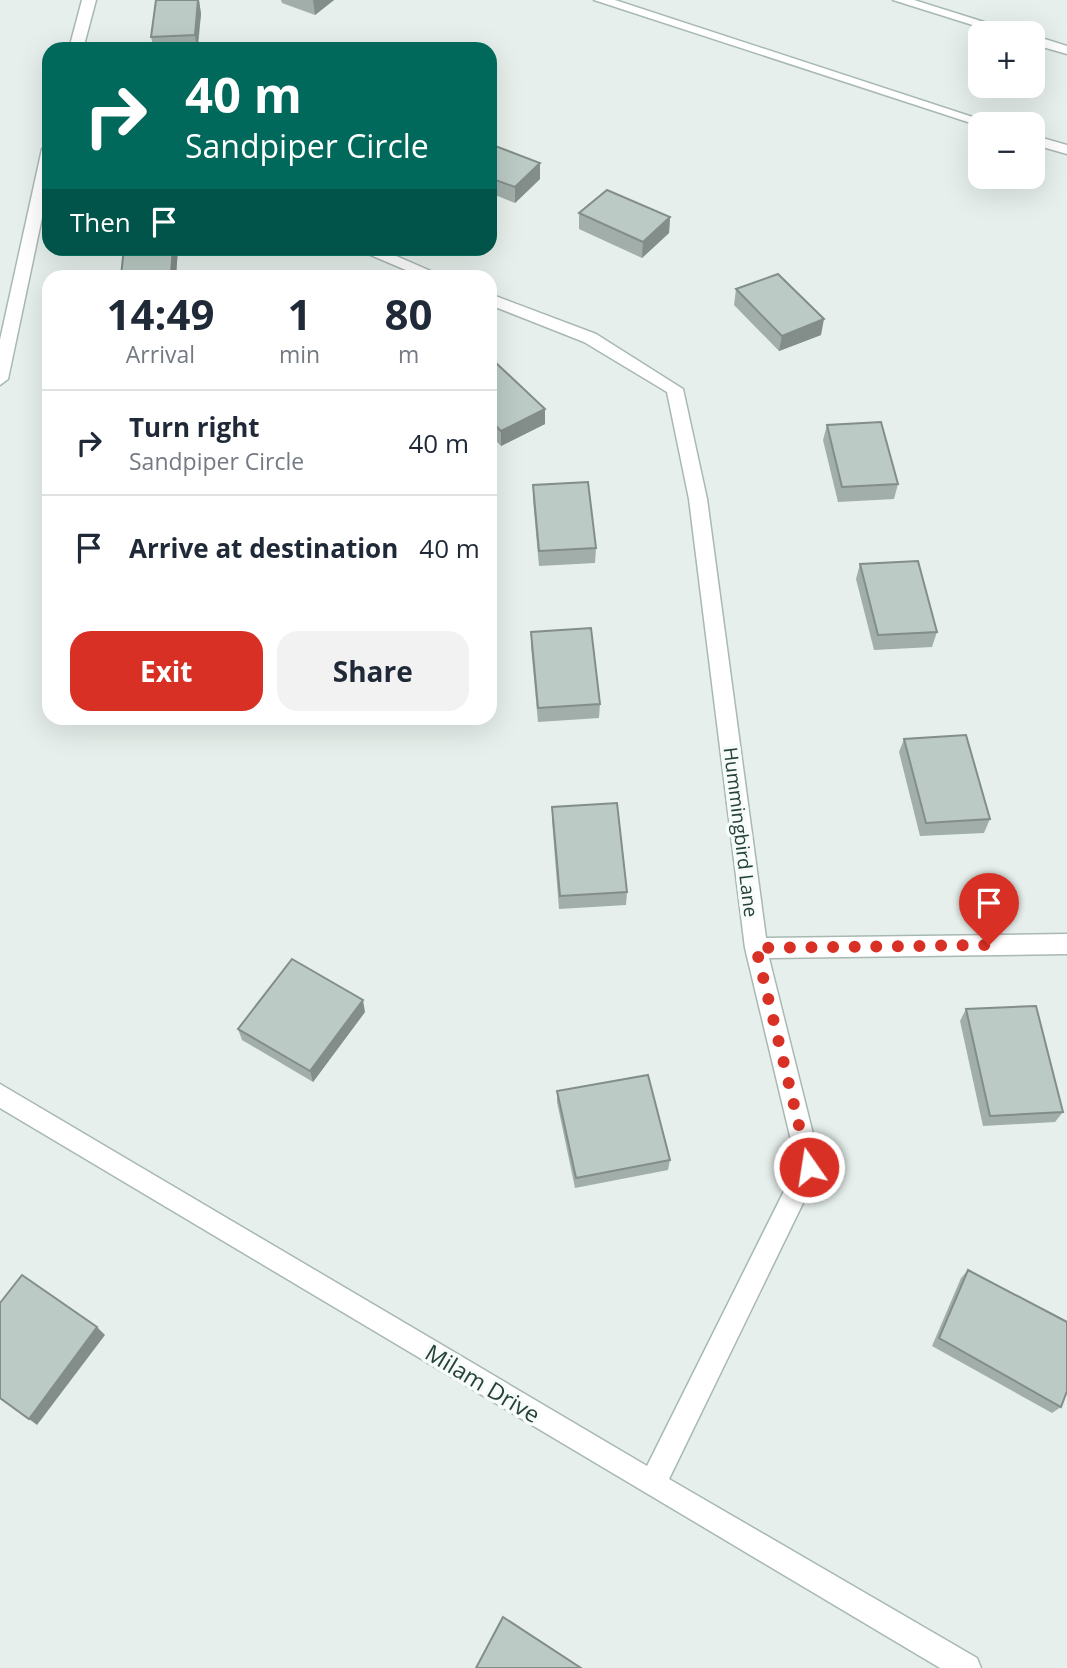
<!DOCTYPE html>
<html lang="en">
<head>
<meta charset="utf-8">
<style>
  :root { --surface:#fff; --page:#f2f2f3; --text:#1f2937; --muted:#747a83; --line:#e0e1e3; --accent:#d93025 }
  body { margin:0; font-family:"Open Sans",sans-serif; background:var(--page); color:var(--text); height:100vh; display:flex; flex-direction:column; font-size:26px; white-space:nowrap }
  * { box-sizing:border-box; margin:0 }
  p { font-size:23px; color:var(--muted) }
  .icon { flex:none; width:38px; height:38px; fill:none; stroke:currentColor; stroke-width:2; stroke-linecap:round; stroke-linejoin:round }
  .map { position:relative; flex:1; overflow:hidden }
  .details { position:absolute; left:42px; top:270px; width:455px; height:455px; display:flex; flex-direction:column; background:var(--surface); border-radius:21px; box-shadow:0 7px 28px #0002 }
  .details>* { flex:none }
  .banner { position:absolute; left:42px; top:42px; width:455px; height:214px; border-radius:21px; box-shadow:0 7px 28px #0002; background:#00695c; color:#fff; overflow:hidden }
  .buttons { position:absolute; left:968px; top:21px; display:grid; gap:14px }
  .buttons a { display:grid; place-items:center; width:77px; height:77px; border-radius:14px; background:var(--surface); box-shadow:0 7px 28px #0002; font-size:35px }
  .pin { position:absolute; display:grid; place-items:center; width:60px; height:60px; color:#fff; margin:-72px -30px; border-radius:50% 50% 50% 0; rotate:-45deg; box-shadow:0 0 7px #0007 }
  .pin .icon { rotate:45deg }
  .me { position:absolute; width:77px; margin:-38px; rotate:347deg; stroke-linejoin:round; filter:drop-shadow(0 0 5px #0008) }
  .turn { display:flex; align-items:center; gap:24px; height:147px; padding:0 28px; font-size:32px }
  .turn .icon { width:91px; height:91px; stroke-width:2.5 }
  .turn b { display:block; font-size:49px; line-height:60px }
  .then { display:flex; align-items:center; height:66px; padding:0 28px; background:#0003; gap:14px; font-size:26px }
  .eta { display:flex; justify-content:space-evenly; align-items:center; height:119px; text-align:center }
  .eta b { font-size:42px; font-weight:700; line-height:49px }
  .action { display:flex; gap:14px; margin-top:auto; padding:14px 28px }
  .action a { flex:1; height:80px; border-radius:21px; background:var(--accent); color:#fff; font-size:28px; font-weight:700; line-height:80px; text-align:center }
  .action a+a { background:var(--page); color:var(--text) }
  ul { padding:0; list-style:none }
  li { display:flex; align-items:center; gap:21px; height:105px; padding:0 28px; border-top:2px solid var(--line) }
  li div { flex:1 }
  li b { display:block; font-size:26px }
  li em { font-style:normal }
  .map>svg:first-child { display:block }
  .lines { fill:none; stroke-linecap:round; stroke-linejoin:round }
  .minor-casing { stroke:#a8b8b2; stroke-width:3 }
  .minor { fill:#fff; fill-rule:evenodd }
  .wall { fill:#a1aea9 }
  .shaded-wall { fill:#838d89 }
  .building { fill:#bbcac4; stroke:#838d89; stroke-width:2 }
  .route { stroke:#d93025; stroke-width:12; stroke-dasharray:0 21.6 }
  .labels { text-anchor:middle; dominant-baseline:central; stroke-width:7; stroke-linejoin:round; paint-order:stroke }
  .street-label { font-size:19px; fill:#24423a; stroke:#f7fbf9 }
  .near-street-label { font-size:23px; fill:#24423a; stroke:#f7fbf9 }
</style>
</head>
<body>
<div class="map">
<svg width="1067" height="1668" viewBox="0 0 1067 1668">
  <rect width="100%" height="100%" fill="#e6efeb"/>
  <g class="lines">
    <g class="minor-casing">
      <g id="minor">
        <polygon points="82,0 96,0 83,49 69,49"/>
        <polygon points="594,0 615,0 994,124 980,126"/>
        <polygon points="893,0 914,0 1019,33 998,33"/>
        <polygon points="1032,35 1067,46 1067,54 1032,44"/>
        <polygon points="1032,135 1067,145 1067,154 1032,144"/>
        <polygon points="49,145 49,184 8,379 0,385 0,340 42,149"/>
        <polygon points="354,248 378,248 442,276 420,276"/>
        <polygon points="490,294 596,334 683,389 707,499 766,938 1067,934 1067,954 769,958 821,1166 669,1479 977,1658 981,1668 940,1668 0,1108 0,1084 647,1466 797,1165 745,948 689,499 667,392 584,342 490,305"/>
      </g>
    </g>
    <use href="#minor" class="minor"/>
  </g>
  <g class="wall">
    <polygon points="199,0 201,14 198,49 154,49 151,37"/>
    <polygon points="281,0 334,0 315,15 282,3"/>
    <polygon points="490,144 540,179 515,203 490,193"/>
    <polygon points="579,213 670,217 669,233 642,258 579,229"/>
    <polygon points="124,248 178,248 176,276 121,276"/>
    <polygon points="736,289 821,335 779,351 734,305"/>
    <polygon points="490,365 545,424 501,446 490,435"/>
    <polygon points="827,425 898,484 894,499 838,502 823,440"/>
    <polygon points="533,485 596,548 595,563 539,566 533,500"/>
    <polygon points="860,564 937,632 932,647 874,650 856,579"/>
    <polygon points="531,632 600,704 599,718 538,722 531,646"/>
    <polygon points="904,739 990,819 984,833 920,836 899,752"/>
    <polygon points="552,807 627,892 626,905 559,909 552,820"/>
    <polygon points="966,1009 1063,1112 1055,1122 983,1126 960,1021"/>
    <polygon points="365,1012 313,1082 242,1040 238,1029"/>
    <polygon points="557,1091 670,1160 668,1170 575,1188 557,1102"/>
    <polygon points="968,1270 1061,1407 1052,1413 932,1346 961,1278"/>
  </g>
  <g class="shaded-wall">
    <polygon points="199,0 201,14 197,49 195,35"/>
    <polygon points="313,0 334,0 315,15"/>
    <polygon points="540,163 540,179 515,203 515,187"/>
    <polygon points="670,217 669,233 642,258 643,242"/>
    <polygon points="173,248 178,248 176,276 172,276 171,274"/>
    <polygon points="824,319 821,335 779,351 782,336"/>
    <polygon points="545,409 545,424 501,446 501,431"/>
    <polygon points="363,1000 365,1012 313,1082 310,1071"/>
    <polygon points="97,1327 105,1335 37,1425 29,1419"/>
  </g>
  <g class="building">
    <polygon points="156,0 198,0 195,35 151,37"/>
    <polygon points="490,144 540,163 515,187 490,178"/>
    <polygon points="607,190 670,217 643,242 579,213"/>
    <polygon points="124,248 173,248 171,274 121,276"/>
    <polygon points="778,274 824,319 782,336 736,289"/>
    <polygon points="495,362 545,409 501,431 490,420 490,365"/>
    <polygon points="881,422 898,484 842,487 827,425"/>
    <polygon points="588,482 596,548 539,551 533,485"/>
    <polygon points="918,561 937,632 878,635 860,564"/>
    <polygon points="591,628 600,704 538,708 531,632"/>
    <polygon points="966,735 990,819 926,823 904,739"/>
    <polygon points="617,803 627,892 560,896 552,807"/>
    <polygon points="292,959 363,1000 310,1071 238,1029"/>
    <polygon points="1036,1006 1063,1112 990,1116 966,1009"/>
    <polygon points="648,1075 670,1160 576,1178 557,1091"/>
    <polygon points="968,1270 1067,1322 1067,1391 1061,1407 939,1338"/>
    <polygon points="22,1275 97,1327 29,1419 0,1398 0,1303"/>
    <polygon points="503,1617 581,1668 476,1668"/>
  </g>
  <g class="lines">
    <polyline class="route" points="809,1167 756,948 989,945"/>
  </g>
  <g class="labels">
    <g class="street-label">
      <text transform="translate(741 832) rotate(83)">Hummingbird Lane</text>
    </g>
    <g class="near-street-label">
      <text transform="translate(483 1383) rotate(31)">Milam Drive</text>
    </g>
  </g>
</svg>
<div class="buttons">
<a>+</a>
<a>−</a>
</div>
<div class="pin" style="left:989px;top:945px;background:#d93025"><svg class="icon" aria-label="arrive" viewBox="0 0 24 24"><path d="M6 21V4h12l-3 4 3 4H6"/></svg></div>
<svg class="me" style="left:809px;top:1167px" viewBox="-20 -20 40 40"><circle r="17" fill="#d93025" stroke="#fff" stroke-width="3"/><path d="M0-11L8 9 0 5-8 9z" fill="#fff"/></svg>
<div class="banner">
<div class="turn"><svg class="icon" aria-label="right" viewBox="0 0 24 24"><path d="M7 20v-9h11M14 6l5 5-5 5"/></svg><div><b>40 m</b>Sandpiper Circle</div></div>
<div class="then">Then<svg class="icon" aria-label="arrive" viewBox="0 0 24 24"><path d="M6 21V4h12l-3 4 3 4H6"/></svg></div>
</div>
<section class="details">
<div class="eta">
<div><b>14:49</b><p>Arrival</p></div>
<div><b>1</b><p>min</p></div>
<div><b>80</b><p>m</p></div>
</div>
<ul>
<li><svg class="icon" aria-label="right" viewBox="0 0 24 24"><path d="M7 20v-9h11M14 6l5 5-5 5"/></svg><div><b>Turn right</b><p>Sandpiper Circle</p></div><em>40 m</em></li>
<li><svg class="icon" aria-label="arrive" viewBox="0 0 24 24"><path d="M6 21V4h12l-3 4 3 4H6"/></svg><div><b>Arrive at destination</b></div><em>40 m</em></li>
</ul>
<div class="action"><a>Exit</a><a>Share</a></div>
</section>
</div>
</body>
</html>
